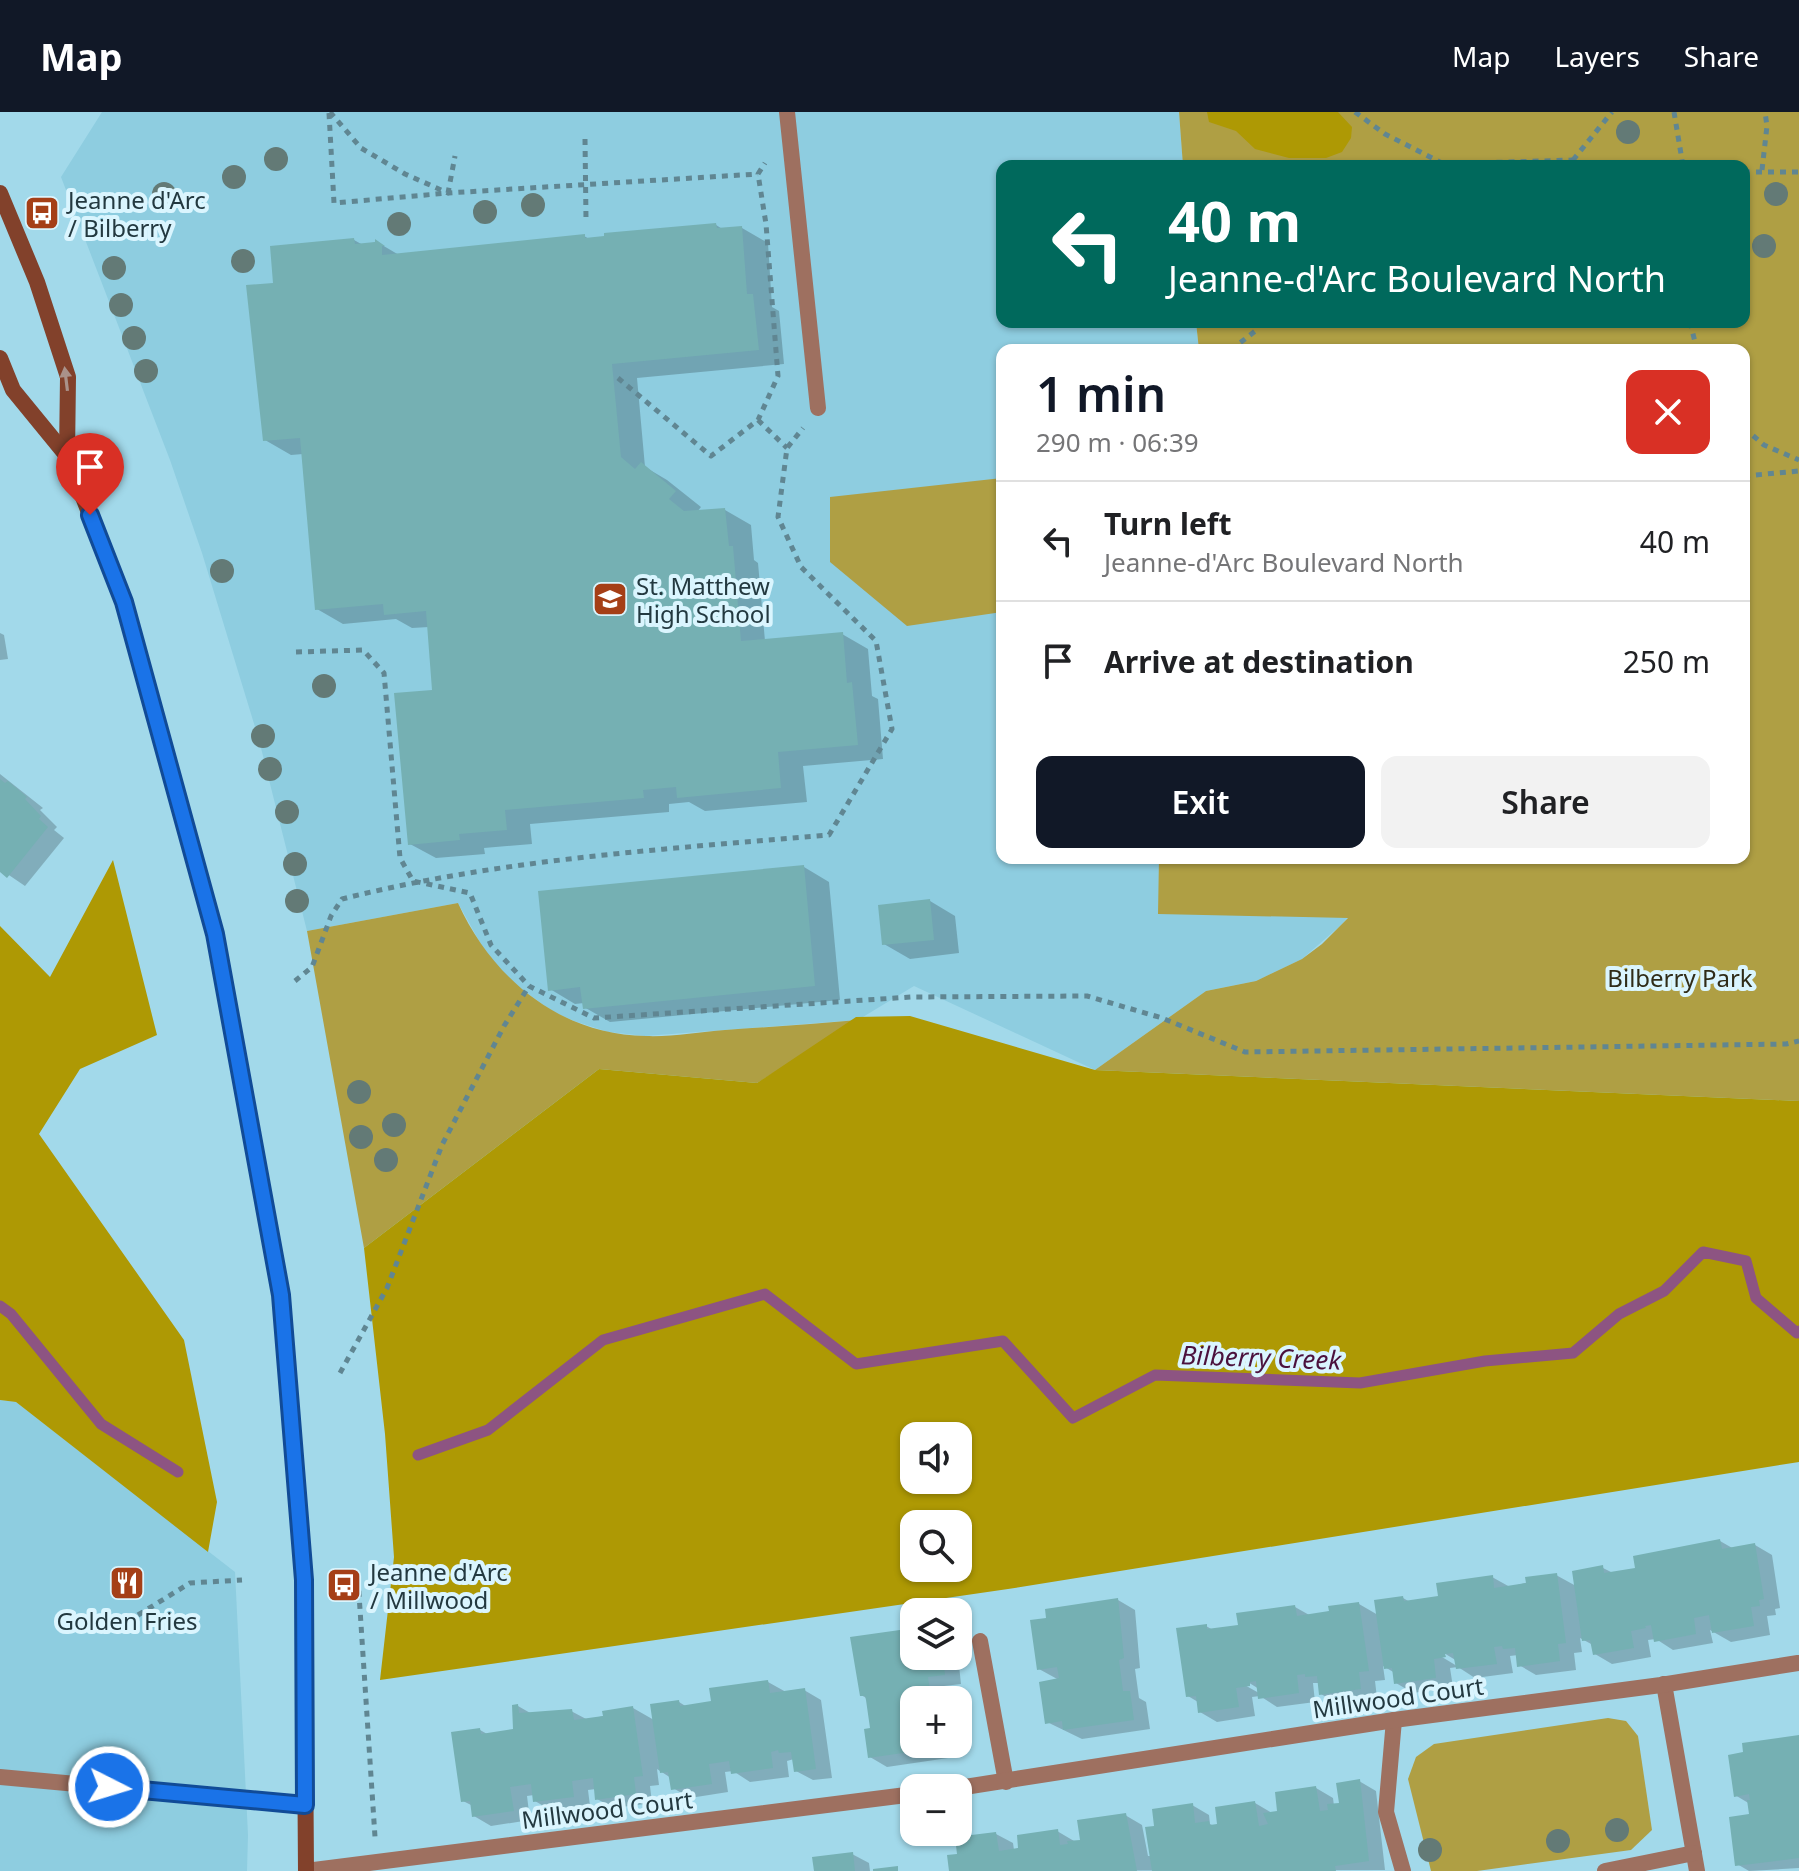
<!DOCTYPE html>
<html lang="en">
<head>
<meta charset="utf-8">
<style>
  :root { --surface:#fff; --page:#f2f2f2; --text:#202124; --muted:#757577; --line:#e0e0e0; --accent:#111827 }
  body { margin:0; font-family:"Noto Sans",sans-serif; background:var(--page); color:var(--text); height:100vh; display:flex; flex-direction:column; font-size:30px; white-space:nowrap }
  * { box-sizing:border-box; margin:0 }
  p { font-size:26px; color:var(--muted) }
  .icon { flex:none; width:44px; height:44px; fill:none; stroke:currentColor; stroke-width:2; stroke-linecap:round; stroke-linejoin:round }
  .map { position:relative; flex:1; overflow:hidden }
  .side { position:absolute; left:996px; top:232px; width:754px; height:520px; display:flex; flex-direction:column; background:var(--surface); border-radius:16px; box-shadow:0 2px 6px #0004 }
  .side>* { flex:none }
  .guide { position:absolute; left:996px; top:48px; width:754px; height:168px; border-radius:16px; box-shadow:0 2px 6px #0004; background:#00695c; color:#fff; overflow:hidden }
  .buttons { position:absolute; left:900px; top:1310px; display:grid; gap:16px }
  .buttons a { display:grid; place-items:center; width:72px; height:72px; border-radius:16px; background:var(--surface); box-shadow:0 2px 6px #0004; font-size:40px }
  .pin { position:absolute; display:grid; place-items:center; width:68px; height:68px; color:#fff; margin:-82px -34px; border-radius:50% 50% 50% 0; rotate:-45deg; box-shadow:0 0 8px #0007 }
  .pin .icon { rotate:45deg }
  .me { position:absolute; width:88px; margin:-44px; rotate:95deg; stroke-linejoin:round; filter:drop-shadow(0 0 6px #0008) }
  .turn { display:flex; align-items:center; gap:28px; height:168px; padding:0 40px; font-size:36px }
  .turn .icon { width:104px; height:104px; stroke-width:2.5 }
  .turn b { display:block; font-size:56px; line-height:68px }
  .round { display:grid; place-items:center; flex:none; width:84px; height:84px; border-radius:16px; background:var(--page) }
  .overview { display:flex; align-items:center; justify-content:space-between; height:136px; padding:0 40px }
  h1 { font-size:48px; font-weight:600; line-height:60px; color:var(--accent) }
  .action { display:flex; gap:16px; margin-top:auto; padding:16px 40px }
  .action a { flex:1; height:92px; border-radius:16px; background:var(--accent); color:#fff; font-size:32px; font-weight:600; line-height:92px; text-align:center }
  .action a+a { background:var(--page); color:var(--text) }
  ul { padding:0; list-style:none }
  li { display:flex; align-items:center; gap:24px; height:120px; padding:0 40px; border-top:2px solid var(--line) }
  li div { flex:1 }
  li b { display:block; font-size:30px }
  li em { font-style:normal }
  header { display:flex; align-items:center; gap:48px; box-sizing:border-box; height:112px; padding:0 40px; background:var(--accent); color:#fff }
  header strong { font-size:38px }
  nav { display:flex; gap:44px; margin-inline-start:auto; font-size:28px }
  .map>svg:first-child { display:block }
  .built { fill:#8ecde0 }
  .green { fill:#af9f44 }
  .forest { fill:#ae9904; fill-rule:evenodd }
  .shadow { fill:#0003; fill-rule:evenodd }
  .lines { fill:none; stroke-linecap:round; stroke-linejoin:round }
  .stream { stroke:#8d5482; stroke-width:11 }
  .building { fill:#75b0b3 }
  .path { stroke:#608692; stroke-width:5; stroke-dasharray:6 6; stroke-linecap:butt }
  .service { stroke:#9e7060; stroke-width:16 }
  .minor { stroke:#9e7060; stroke-width:16 }
  .secondary { stroke:#82412b; stroke-width:16 }
  .tree { fill:#637a76 }
  .oneway { fill:#aa928a }
  .route-casing { stroke:#114b97; stroke-width:20 }
  .route { stroke:#1a73e8; stroke-width:14 }
  .labels { text-anchor:middle; dominant-baseline:central; stroke-width:8; stroke-linejoin:round; paint-order:stroke }
  .poi-label { font-size:24px; fill:#233940; stroke:#daf5fe; text-anchor:start }
  .park-label { font-size:24px; fill:#302c18; stroke:#daf5fe }
  .street-label { font-size:24px; fill:#233940; stroke:#daf5fe }
  .water-label { font-size:26px; font-style:italic; fill:#4b113d; stroke:#daf5fe }
</style>
</head>
<body>
<header>
<strong>Map</strong>
<nav><a>Map</a><a>Layers</a><a>Share</a></nav>
</header>
<div class="map">
<svg width="1799" height="1759" viewBox="0 0 1799 1759">
  <rect width="100%" height="100%" fill="#a2d9ea"/>
  <g class="built">
    <polygon points="102,0 1179,0 1183,54 1002,54 1002,210 1196,210 1199,238 1002,238 1002,746 1383,746 1357,795 1340,814 1302,847 1256,869 1206,879 1095,958 914,874 858,908 645,924 608,920 574,909 552,899 513,871 488,845 458,791 307,819 259,628 202,441 170,348 61,65"/>
    <polygon points="0,1288 16,1290 235,1460 248,1723 247,1759 0,1759"/>
  </g>
  <g class="green">
    <polygon points="1179,0 1799,0 1799,989 1095,958 1206,879 1256,869 1302,847 1322,832 1348,806 1158,802 1159,746 1744,746 1744,238 1199,238 1196,210 1744,210 1744,54 1183,54"/>
    <polygon points="1002,366 1002,500 907,514 830,450 830,385"/>
    <path d="M458,791C492,866 560,923 646,924C672,925 699,920 725,918C769,915 814,912 858,908L757,971L599,957L364,1136L307,819Z"/>
    <polygon points="1608,1606 1626,1609 1638,1624 1652,1718 1631,1738 1477,1759 1431,1759 1408,1667 1416,1645 1434,1632"/>
  </g>
  <g class="forest">
    <polygon points="1207,0 1338,0 1352,15 1351,26 1342,40 1326,46 1289,46 1255,37 1236,19 1209,10"/>
    <polygon points="113,748 157,923 80,957 39,1022 184,1228 217,1390 208,1440 16,1290 0,1288 0,814 50,865"/>
    <path d="M910,904L1095,958L1799,989V1350L1008,1477L380,1568L394,1445L385,1322L364,1136L599,957L757,971L856,905ZM914,1324H958V1368H914ZM914,1412H958V1456H914Z"/>
  </g>
  <g class="shadow">
    <polygon points="716,113 724,118 742,116 768,131 772,195 779,199 784,252 637,266 645,355 667,368 701,395 697,400 725,398 751,413 754,448 758,451 765,529 842,522 868,537 872,584 878,587 883,647 803,654 807,690 705,699 689,690 669,692 669,700 530,712 532,732 484,736 485,742 436,746 410,732 435,580 429,515 412,516 396,507 343,512 317,497 303,342 291,343 265,328 275,172 354,128 363,133 377,130 399,143 584,124 591,128"/>
    <polygon points="0,521 4,523 8,547 0,548"/>
    <polygon points="0,662 43,696 40,698 57,715 54,718 64,726 25,774 0,757"/>
    <polygon points="804,755 829,770 840,888 610,910 584,895 584,891 575,892 550,877"/>
    <polygon points="930,789 955,804 959,841 910,847 884,832"/>
    <path d="M1720,1429L1734,1437L1755,1433L1772,1443L1780,1496L1775,1497L1776,1503L1767,1504L1770,1523L1731,1530L1710,1518L1713,1531L1673,1538L1656,1527L1648,1528L1651,1545L1612,1552L1595,1542L1593,1533L1580,1526L1582,1540L1574,1541L1576,1558L1536,1563L1519,1553L1518,1543L1510,1544L1513,1561L1475,1566L1458,1555L1450,1556L1453,1575L1413,1581L1396,1571L1395,1561L1383,1554L1385,1568L1375,1569L1377,1586L1338,1592L1321,1582L1320,1571H1313L1315,1590L1277,1595L1260,1584L1252,1585L1255,1604L1217,1610L1200,1600L1198,1590L1188,1584L1206,1514L1213,1518L1240,1515L1295,1495L1311,1504L1359,1492L1378,1503L1403,1486L1410,1490L1440,1485L1492,1465L1510,1475L1556,1463L1576,1474L1603,1456L1613,1461L1637,1457ZM1439,1538L1457,1549V1554L1437,1542ZM1243,1567L1259,1577V1581L1241,1571Z"/>
    <polygon points="1118,1488 1135,1498 1140,1556 1135,1557 1139,1586 1146,1590 1150,1617 1082,1627 1047,1610 1059,1568 1039,1557"/>
    <polygon points="914,1518 914,1544 958,1544 961,1572 944,1574 946,1585 951,1588 914,1588 914,1632 958,1632 958,1592 964,1596 970,1634 954,1637 955,1645 887,1655 870,1645 872,1618 868,1587 861,1583"/>
    <polygon points="768,1570 786,1580 804,1578 821,1588 832,1666 813,1668 796,1659 794,1647 787,1649 789,1665 750,1670 733,1659 725,1660 728,1680 690,1686 673,1676 671,1666 657,1657 659,1673 650,1674 652,1691 614,1696 597,1687 596,1677 588,1678 590,1694 552,1699 535,1689 534,1683 527,1684 530,1708 491,1714 474,1704 473,1694 463,1689 480,1618 489,1623 515,1619 518,1594 532,1602 571,1599 588,1608 633,1596 654,1608 679,1590 687,1595 714,1591"/>
    <polygon points="1799,1625 1799,1756 1749,1759 1737,1752 1751,1704 1750,1692 1735,1683"/>
    <polygon points="1359,1669 1376,1679 1385,1758 951,1759 960,1743 996,1722 1013,1731 1014,1738 1057,1719 1074,1729 1082,1729 1125,1703 1142,1713 1148,1744 1152,1744 1156,1716 1192,1693 1209,1703 1210,1712 1214,1714 1255,1691 1272,1701 1279,1700 1316,1676 1333,1686 1334,1694 1341,1693"/>
    <polygon points="852,1742 869,1751 870,1759 816,1759"/>
  </g>
  <g class="lines">
    <g class="stream">
      <polyline points="0,1194 11,1202 101,1312 178,1360"/>
      <polyline points="418,1343 488,1318 603,1228 765,1182 856,1252 1003,1229 1073,1306 1155,1263 1360,1271 1485,1249 1573,1241 1619,1202 1664,1179 1703,1140 1746,1149 1756,1186 1797,1221 1799,1219"/>
    </g>
  </g>
  <g class="building">
    <polygon points="716,111 717,116 742,114 747,182 753,182 759,238 612,252 621,345 635,357 641,350 676,379 669,387 684,399 725,396 729,434 733,434 741,529 843,520 847,571 852,570 858,633 778,640 781,676 677,686 676,675 643,678 644,686 505,698 507,718 459,722 460,728 408,733 394,581 432,578 426,499 384,503 383,492 315,498 300,326 263,329 246,173 273,171 270,134 354,126 355,132 375,130 375,127 385,134 382,134 382,143 585,122 585,126 604,124 604,121"/>
    <polygon points="0,667 5,671 8,669 27,685 25,687 41,704 39,707 48,715 7,766 0,760"/>
    <polygon points="804,753 815,874 583,897 580,875 548,879 538,779"/>
    <polygon points="930,787 934,828 882,833 878,793"/>
    <polygon points="1720,1427 1722,1437 1755,1431 1764,1487 1759,1488 1760,1494 1751,1495 1754,1514 1712,1521 1709,1503 1694,1506 1696,1522 1654,1530 1651,1513 1645,1514 1646,1516 1631,1519 1634,1536 1593,1543 1590,1528 1582,1529 1572,1459 1603,1453 1604,1461 1635,1456 1633,1444"/>
    <polygon points="1557,1461 1566,1531 1558,1532 1560,1549 1517,1555 1515,1536 1503,1537 1502,1534 1494,1535 1497,1552 1456,1557 1453,1541 1445,1542 1446,1545 1434,1547 1436,1566 1394,1572 1392,1556 1384,1557 1374,1488 1403,1484 1404,1489 1438,1484 1436,1471 1493,1463 1494,1476 1526,1471 1525,1465"/>
    <polygon points="1118,1486 1124,1546 1119,1548 1123,1579 1130,1579 1134,1608 1063,1618 1062,1609 1045,1612 1039,1570 1059,1566 1058,1560 1057,1555 1037,1558 1030,1508 1046,1506 1045,1497"/>
    <polygon points="1359,1490 1369,1559 1359,1560 1361,1577 1319,1583 1317,1564 1305,1565 1305,1562 1297,1563 1299,1581 1258,1587 1256,1569 1250,1570 1250,1574 1236,1576 1239,1595 1198,1601 1196,1584 1186,1585 1176,1516 1207,1512 1207,1517 1238,1513 1236,1501 1266,1497 1295,1493 1297,1504 1329,1499 1328,1494"/>
    <polygon points="914,1516 914,1544 943,1544 945,1563 928,1565 931,1586 948,1584 948,1588 914,1588 914,1632 938,1632 938,1636 868,1646 864,1617 870,1616 866,1588 865,1584 860,1584 850,1525"/>
    <polygon points="768,1568 770,1581 805,1576 816,1657 794,1660 791,1640 779,1641 778,1638 771,1640 773,1656 731,1662 729,1649 709,1652 712,1672 671,1678 668,1660 660,1661 650,1592 679,1588 680,1594 711,1589 709,1576"/>
    <polygon points="518,1592 519,1601 572,1597 574,1608 603,1604 602,1599 633,1594 643,1664 634,1665 636,1682 595,1688 593,1666 572,1669 574,1685 533,1690 531,1672 510,1675 514,1699 472,1705 470,1689 461,1690 451,1620 480,1616 481,1622 513,1617 512,1593"/>
    <polygon points="1799,1623 1799,1746 1735,1754 1729,1705 1749,1702 1747,1688 1750,1688 1749,1682 1734,1685 1728,1643 1743,1640 1742,1631"/>
    <polygon points="1360,1667 1369,1749 1335,1754 1336,1759 1152,1759 1145,1715 1154,1714 1152,1697 1193,1691 1195,1711 1209,1709 1210,1713 1217,1712 1215,1695 1255,1689 1259,1714 1268,1712 1263,1701 1277,1699 1275,1680 1316,1674 1320,1699 1328,1698 1327,1692 1339,1691 1336,1671"/>
    <polygon points="1126,1701 1137,1759 949,1759 947,1743 957,1742 955,1725 996,1720 999,1739 1018,1736 1017,1723 1058,1717 1060,1733 1068,1732 1067,1729 1080,1728 1077,1708"/>
    <polygon points="853,1740 855,1759 814,1759 812,1745"/>
    <polygon points="898,1754 898,1759 873,1759 873,1757"/>
  </g>
  <g class="lines">
    <g class="path">
      <polyline points="330,0 361,36 405,62 448,81 758,62"/>
      <polyline points="1355,0 1385,22 1444,52 1573,48 1582,54"/>
      <polyline points="1674,0 1683,54"/>
      <polyline points="329,1 334,91 448,81 455,44"/>
      <polyline points="585,27 586,107"/>
      <polyline points="1573,48 1612,0"/>
      <polyline points="1762,58 1767,14 1765,0"/>
      <polyline points="1744,60 1799,60"/>
      <polyline points="1690,210 1697,238"/>
      <polyline points="1231,238 1259,216"/>
      <polyline points="618,266 711,344 758,308 778,264 766,112 758,62 765,51"/>
      <polyline points="758,308 787,336"/>
      <polyline points="1744,316 1764,333 1799,348"/>
      <polyline points="1744,364 1799,359"/>
      <polyline points="296,540 363,538 384,561 400,746 413,769 470,781 491,833 529,874 594,906 911,885 1087,884 1162,906 1245,940 1786,932 1799,929"/>
      <path d="M295,869L312,855L331,804L342,787C501,747 666,737 829,723L892,617L876,529L801,455L778,405L787,336L803,316"/>
      <polyline points="340,1261 387,1176 442,1033 504,914 529,874"/>
      <polyline points="358,1467 375,1725"/>
      <polyline points="138,1503 190,1471 242,1468"/>
    </g>
    <g class="service">
      <polyline points="787,0 818,296"/>
      <polyline points="0,1665 305,1693"/>
    </g>
    <g class="minor">
      <polyline points="980,1529 1006,1670"/>
      <polyline points="1664,1572 1697,1759"/>
      <polyline points="1394,1608 1386,1700 1403,1759"/>
      <polyline points="958,1676 1394,1608 1661,1573 1798,1551"/>
      <polyline points="306,1759 914,1682"/>
      <polyline points="1605,1759 1694,1741"/>
    </g>
    <g class="secondary">
      <polyline points="0,81 37,170 68,265 67,344"/>
      <polyline points="0,246 13,278 67,344 124,490 215,822 281,1183 304,1468 306,1759"/>
    </g>
  </g>
  <g class="tree">
    <circle cx="1628" cy="20" r="12"/>
    <circle cx="276" cy="47" r="12"/>
    <circle cx="234" cy="65" r="12"/>
    <circle cx="164" cy="82" r="12"/>
    <circle cx="1776" cy="82" r="12"/>
    <circle cx="533" cy="93" r="12"/>
    <circle cx="485" cy="100" r="12"/>
    <circle cx="399" cy="112" r="12"/>
    <circle cx="1764" cy="134" r="12"/>
    <circle cx="243" cy="149" r="12"/>
    <circle cx="114" cy="156" r="12"/>
    <circle cx="121" cy="193" r="12"/>
    <circle cx="134" cy="226" r="12"/>
    <circle cx="146" cy="259" r="12"/>
    <circle cx="222" cy="459" r="12"/>
    <circle cx="324" cy="574" r="12"/>
    <circle cx="263" cy="624" r="12"/>
    <circle cx="270" cy="657" r="12"/>
    <circle cx="287" cy="700" r="12"/>
    <circle cx="295" cy="752" r="12"/>
    <circle cx="297" cy="789" r="12"/>
    <circle cx="359" cy="980" r="12"/>
    <circle cx="394" cy="1013" r="12"/>
    <circle cx="361" cy="1025" r="12"/>
    <circle cx="386" cy="1048" r="12"/>
    <circle cx="1617" cy="1718" r="12"/>
    <circle cx="1558" cy="1729" r="12"/>
    <circle cx="1430" cy="1738" r="12"/>
  </g>
  <defs><path id="oneway-solid" d="M-6-.8H1V-3.2L6.5 0L1 3.2V.8H-6Z" transform="scale(2)"/></defs>
  <use class="oneway" href="#oneway-solid" transform="translate(66 267) rotate(-97)"/>
  <g class="lines">
    <g class="route-casing">
      <polyline id="route" points="90,403 124,490 215,822 281,1183 304,1468 305,1693 109,1675"/>
    </g>
    <use href="#route" class="route"/>
  </g>
  <defs>
    <g id="bus-square" transform="scale(1.8)"><rect x="-9" y="-9" width="18" height="18" rx="4" fill="#a53f17" stroke="#daf5fe"/><path d="M-5-6H5V4H4V6H2V4H-2V6H-4V4H-5ZM-3.5-4V0h7V-4ZM-3.5 1.2v1.5H-2V1.2ZM2 1.2v1.5H3.5V1.2Z" fill="#fff"/></g>
    <g id="school-square" transform="scale(1.8)"><rect x="-9" y="-9" width="18" height="18" rx="4" fill="#a53f17" stroke="#daf5fe"/><path d="M0-5L7-2L0 1L-7-2ZM-4 1L0 2.5L4 1V4Q0 6-4 4Z" fill="#fff"/></g>
    <g id="restaurant-square" transform="scale(1.8)"><rect x="-9" y="-9" width="18" height="18" rx="4" fill="#a53f17" stroke="#daf5fe"/><path d="M-5-6h1v4h1v-4h1v4h1v-4h1v5L-1.5 .5V6h-2V.5L-5-1ZM5-6V6H3V1.5H1.5Q1.5-4 5-6Z" fill="#fff"/></g>
  </defs>
  <g fill-rule="evenodd">
    <use href="#bus-square" x="42" y="101"/>
    <use href="#school-square" x="610" y="487"/>
    <use href="#restaurant-square" x="127" y="1471"/>
    <use href="#bus-square" x="344" y="1473"/>
  </g>
  <g class="labels">
    <g class="poi-label">
      <text x="68" y="87">Jeanne d'Arc<tspan x="68" dy="28">/ Bilberry</tspan></text>
      <text x="636" y="473">St. Matthew<tspan x="636" dy="28">High School</tspan></text>
      <text x="370" y="1459">Jeanne d'Arc<tspan x="370" dy="28">/ Millwood</tspan></text>
      <text x="127" y="1508" text-anchor="middle">Golden Fries</text>
    </g>
    <g class="park-label">
      <text x="1680" y="865">Bilberry Park</text>
    </g>
    <g class="street-label">
      <text transform="translate(1398 1585) rotate(-8)">Millwood Court</text>
      <text transform="translate(607 1697) rotate(-7)">Millwood Court</text>
    </g>
    <g class="water-label">
      <text transform="translate(1261 1245) rotate(2)">Bilberry Creek</text>
    </g>
  </g>
</svg>
<div class="buttons">
<a><svg class="icon" aria-label="sound" viewBox="0 0 24 24"><path d="M4 9h4l5-4v14l-5-4H4zM17 9q2 3 0 6"/></svg></a>
<a><svg class="icon" aria-label="search" viewBox="0 0 24 24"><circle cx="10" cy="10" r="6"/><path d="M15 15l6 6"/></svg></a>
<a><svg class="icon" aria-label="layers" viewBox="0 0 24 24"><path d="M12 4l9 5-9 5-9-5zM3 14l9 5 9-5"/></svg></a>
<a>+</a>
<a>−</a>
</div>
<div class="pin" style="left:90px;top:403px;background:#d93025"><svg class="icon" aria-label="arrive" viewBox="0 0 24 24"><path d="M6 21V4h12l-3 4 3 4H6"/></svg></div>
<svg class="me" style="left:109px;top:1675px" viewBox="-20 -20 40 40"><circle r="17" fill="#1a73e8" stroke="#fff" stroke-width="3"/><path d="M0-11L8 9 0 5-8 9z" fill="#fff"/></svg>
<div class="guide">
<div class="turn"><svg class="icon" aria-label="left" viewBox="0 0 24 24"><path d="M17 20v-9H6M10 6l-5 5 5 5"/></svg><div><b>40 m</b>Jeanne-d'Arc Boulevard North</div></div>
</div>
<section class="side">
<div class="overview"><div><h1>1 min</h1><p>290 m · 06:39</p></div><a class="round" style="background:#d93025;color:#fff"><svg class="icon" aria-label="close" viewBox="0 0 24 24"><path d="M6 6l12 12M18 6L6 18"/></svg></a></div>
<ul>
<li><svg class="icon" aria-label="left" viewBox="0 0 24 24"><path d="M17 20v-9H6M10 6l-5 5 5 5"/></svg><div><b>Turn left</b><p>Jeanne-d'Arc Boulevard North</p></div><em>40 m</em></li>
<li><svg class="icon" aria-label="arrive" viewBox="0 0 24 24"><path d="M6 21V4h12l-3 4 3 4H6"/></svg><div><b>Arrive at destination</b></div><em>250 m</em></li>
</ul>
<div class="action"><a>Exit</a><a>Share</a></div>
</section>
</div>
</body>
</html>
